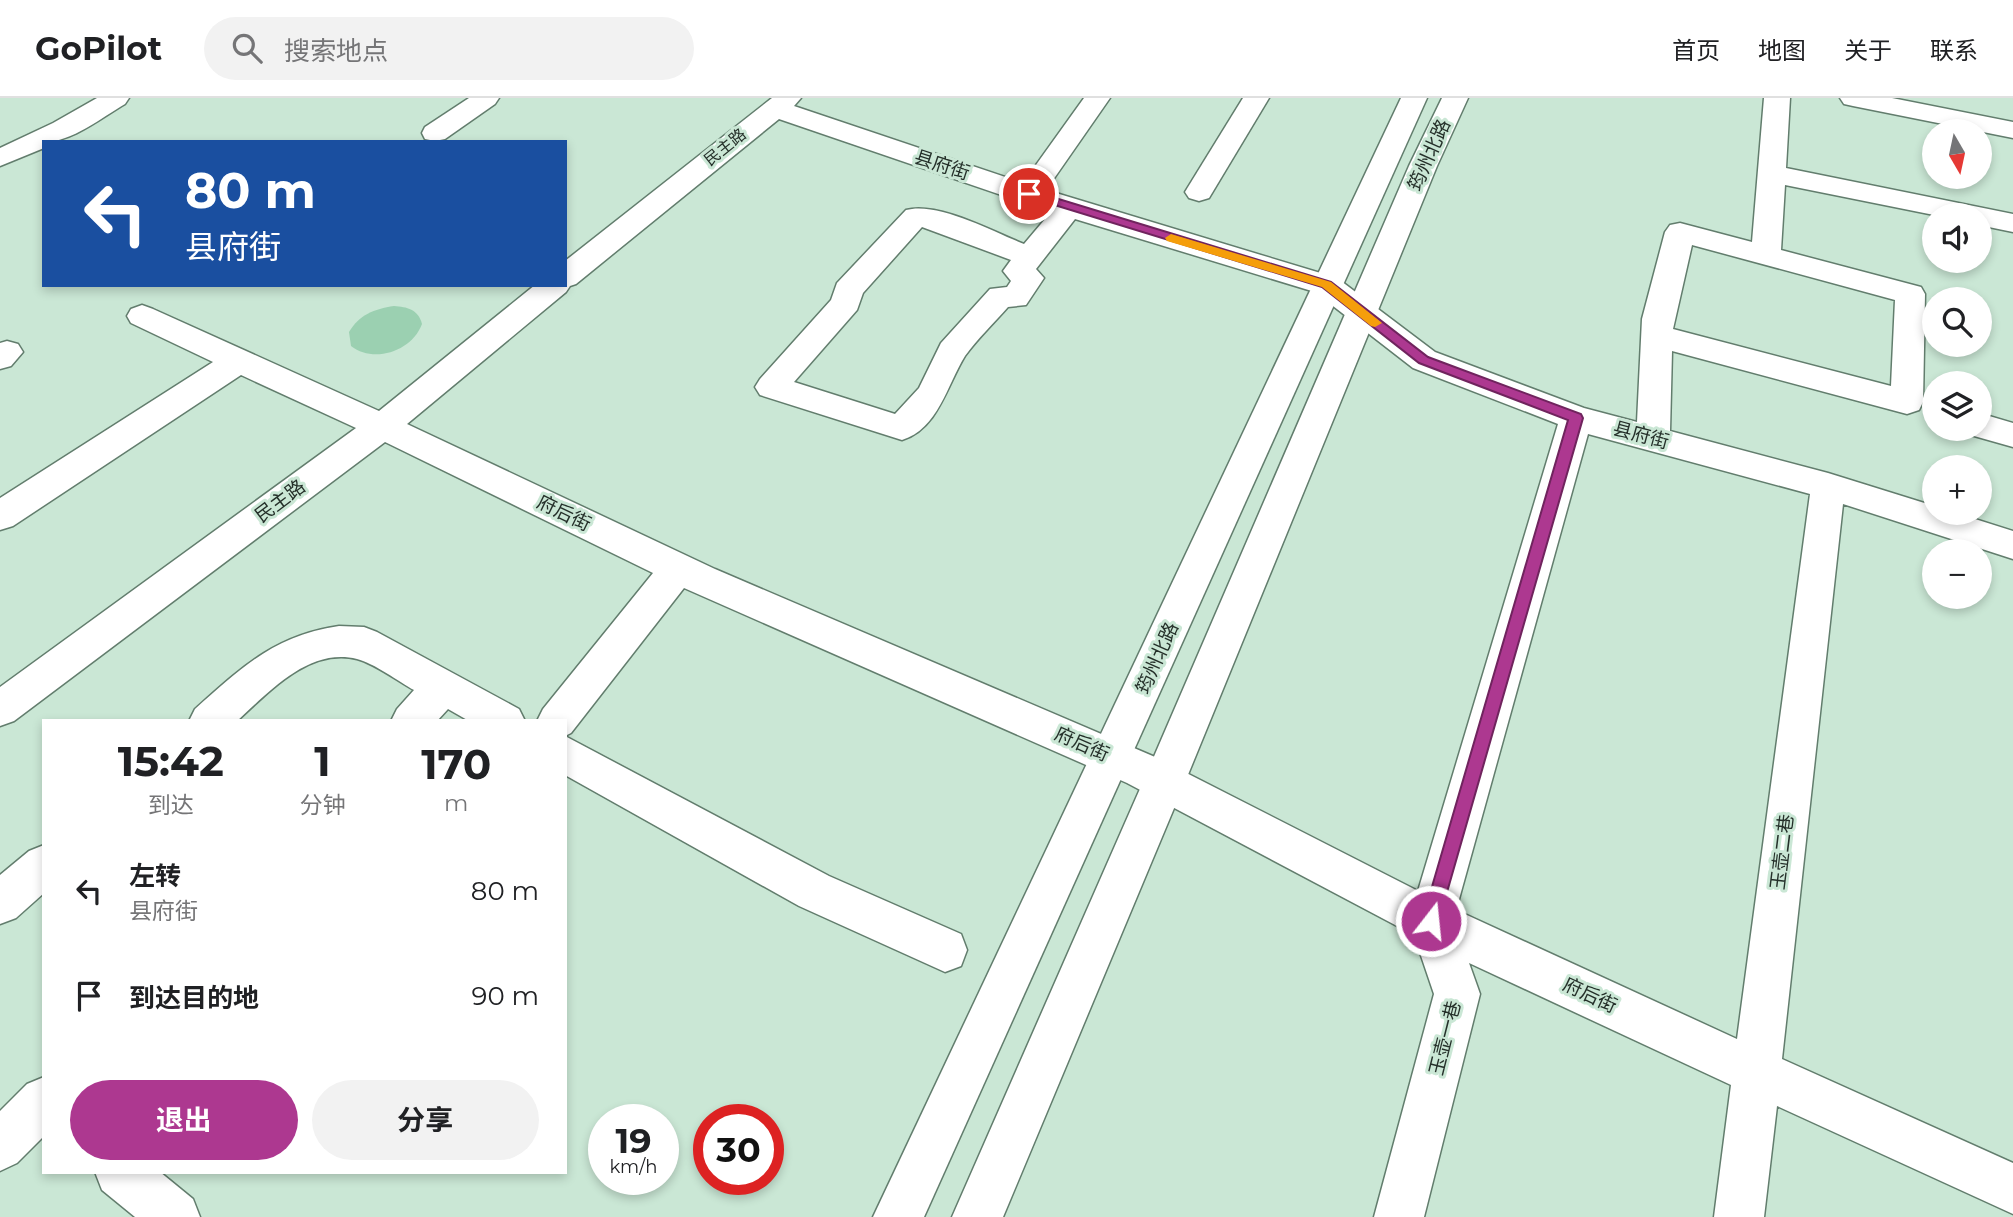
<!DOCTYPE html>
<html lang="zh">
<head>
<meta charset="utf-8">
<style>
  :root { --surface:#fff; --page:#f2f2f2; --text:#202124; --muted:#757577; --line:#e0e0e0; --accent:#ad3890 }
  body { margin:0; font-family:Montserrat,"Noto Sans SC",sans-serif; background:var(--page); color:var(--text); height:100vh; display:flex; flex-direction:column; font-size:26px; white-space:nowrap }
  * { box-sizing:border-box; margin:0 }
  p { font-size:23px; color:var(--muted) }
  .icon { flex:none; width:38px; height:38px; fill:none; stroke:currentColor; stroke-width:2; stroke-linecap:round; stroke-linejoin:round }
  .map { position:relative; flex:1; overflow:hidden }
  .drawer { position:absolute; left:42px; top:621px; width:525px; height:455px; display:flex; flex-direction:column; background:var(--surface); border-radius:0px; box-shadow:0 4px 10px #0003 }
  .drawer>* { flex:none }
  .hud { position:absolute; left:42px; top:42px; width:525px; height:147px; border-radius:0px; box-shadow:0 4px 10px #0003; background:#1a4fa0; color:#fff; overflow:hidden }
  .needle { width:46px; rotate:171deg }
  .tools { position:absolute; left:1922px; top:21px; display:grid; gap:14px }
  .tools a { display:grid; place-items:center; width:70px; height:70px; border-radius:50%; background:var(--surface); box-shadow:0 4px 10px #0003; font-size:35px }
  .speed { position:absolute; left:588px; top:1006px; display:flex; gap:14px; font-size:35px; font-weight:700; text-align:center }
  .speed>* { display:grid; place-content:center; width:91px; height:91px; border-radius:50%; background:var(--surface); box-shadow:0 4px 10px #0003; line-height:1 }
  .speed small { font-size:18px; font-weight:400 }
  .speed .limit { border:10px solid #d22; background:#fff; color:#111 }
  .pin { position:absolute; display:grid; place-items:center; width:60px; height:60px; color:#fff; margin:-30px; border:4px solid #fff; border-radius:50%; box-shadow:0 2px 7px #0007 }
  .me { position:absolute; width:77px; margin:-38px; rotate:16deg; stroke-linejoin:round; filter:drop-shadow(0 0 5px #0008) }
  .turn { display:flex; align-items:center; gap:24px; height:147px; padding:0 28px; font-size:32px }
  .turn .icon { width:91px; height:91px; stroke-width:2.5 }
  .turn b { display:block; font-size:49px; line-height:60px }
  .eta { display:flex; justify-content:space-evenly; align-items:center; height:119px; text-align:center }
  .eta b { font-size:42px; font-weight:700; line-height:49px }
  .cta { display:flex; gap:14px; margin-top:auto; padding:14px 28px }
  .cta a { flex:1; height:80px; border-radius:42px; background:var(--accent); color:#fff; font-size:28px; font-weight:700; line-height:80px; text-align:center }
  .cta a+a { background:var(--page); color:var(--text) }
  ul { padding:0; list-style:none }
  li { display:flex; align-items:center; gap:21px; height:105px; padding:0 28px }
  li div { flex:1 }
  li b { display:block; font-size:26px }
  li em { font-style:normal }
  header { display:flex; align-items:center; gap:42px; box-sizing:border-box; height:98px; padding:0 35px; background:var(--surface); border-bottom:2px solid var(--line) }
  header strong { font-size:33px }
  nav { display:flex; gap:38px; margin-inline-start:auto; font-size:24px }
  .search { width:490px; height:63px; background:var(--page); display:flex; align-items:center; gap:18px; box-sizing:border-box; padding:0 24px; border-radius:38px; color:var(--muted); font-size:26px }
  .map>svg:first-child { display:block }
  .green { fill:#9bd0b1 }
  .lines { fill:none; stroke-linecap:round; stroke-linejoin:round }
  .minor-casing { stroke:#627d6d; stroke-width:3 }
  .major-casing { stroke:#627d6d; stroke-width:3 }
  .minor { fill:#fff; fill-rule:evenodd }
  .major { fill:#fff; fill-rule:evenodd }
  .route { fill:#ad3890; stroke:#70245e; stroke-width:2 }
  .slow { fill:#f59e0b }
  .labels { text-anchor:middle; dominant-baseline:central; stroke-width:6; stroke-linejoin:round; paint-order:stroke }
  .far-street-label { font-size:16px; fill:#25302a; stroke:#cae7d5 }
  .street-label { font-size:19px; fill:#25302a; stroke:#cae7d5 }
</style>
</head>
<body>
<header>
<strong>GoPilot</strong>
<div class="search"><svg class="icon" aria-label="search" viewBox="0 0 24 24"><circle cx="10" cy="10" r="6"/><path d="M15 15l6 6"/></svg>搜索地点</div>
<nav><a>首页</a><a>地图</a><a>关于</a><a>联系</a></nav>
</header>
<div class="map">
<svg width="2013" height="1119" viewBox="0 0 2013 1119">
  <rect width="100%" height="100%" fill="#cae7d5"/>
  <path class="green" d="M394,208C407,209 418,211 422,226C412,253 374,266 351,248L349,234C359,217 374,211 394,208Z"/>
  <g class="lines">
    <g class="minor-casing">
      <g id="minor">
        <path d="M97,0H129L125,6C101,20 72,44 44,44V50L0,68V50L53,25Z"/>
        <polygon points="469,0 499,0 495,6 445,41 435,43 425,41 422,35 425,29"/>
        <path d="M772,0H801L794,8L1023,85L1084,0H1110L1046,92L1337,180L1435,254L1584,310L1637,324L1642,221L1665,134L1670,127L1680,125L1752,144L1764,0H1790L1786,70L2013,116V134L1979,127V117H1934L1785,87L1781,152L1921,189L1925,196L1923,304L1919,312L1907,316L1672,253L1670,333L1828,375L1934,408V415H1956L2013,433V461L1843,406L1782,961L2013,1065V1116L1777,1008L1764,1119H1714L1731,987L1469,865L1480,896L1424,1119H1374L1434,896L1414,837L1127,685L684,490L571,635L565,638V623H537L543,611L653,475L385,344L14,623L0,628V589L356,330L241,277L13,428L0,432V400L213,264L131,225L127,218L131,211L142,207L153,211L379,313L535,187H565V163ZM779,21L1051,114L1024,146C994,134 937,103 906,112L837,185L831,202L760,281L755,289L760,297L902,342C938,331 947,287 965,258C977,241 994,225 1008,209L1026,207L1044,180L1036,171L1075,121L1315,194L1413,270L1558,326L1418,793L1155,659L715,471L407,326L566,194L570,188L576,186ZM922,129L1011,162L1003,173L1011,183L1007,189L990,191L941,245L919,290L895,316L794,284L857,212L863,195ZM1692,147L1895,202L1891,288L1673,231ZM1588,336L1810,396L1737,941L1456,812Z"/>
        <polygon points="1243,0 1269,0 1209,100 1199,103 1189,100 1185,94"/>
        <polygon points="1840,0 1892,0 2013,24 2013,40 1853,8 1844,6"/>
        <polygon points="7,243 18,246 23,254 11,268 0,271 0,245"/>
        <polygon points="1979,315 2013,325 2013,349 1967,336 1964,331 1979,331"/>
        <path d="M339,528L364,529L377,534L519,611L525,623H469L448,611L437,623H391L397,611L414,592C399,584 374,565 357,561C309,549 269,594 237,623H189L195,611C241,570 275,537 339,528Z"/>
        <polygon points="565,638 829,778 961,836 967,852 961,868 945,874 799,808 565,677"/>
        <polygon points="44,747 44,795 16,820 0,826 0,777 29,753"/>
        <polygon points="44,979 44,1038 17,1065 0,1073 0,1013 27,986"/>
        <polygon points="95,1074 160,1074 193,1101 200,1119 135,1119 102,1092"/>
      </g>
    </g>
    <g class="major-casing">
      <g id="major">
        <polygon points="1401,0 1427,0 924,1119 873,1119"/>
        <polygon points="1442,0 1468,0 1437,68 1185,684 1003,1119 952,1119 1143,684 1409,68"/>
      </g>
    </g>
    <use href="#minor" class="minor"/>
    <use href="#major" class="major"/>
  </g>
  <polygon class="route" points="1029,92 1331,184 1428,259 1581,316 1583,320 1437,829 1431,832 1424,829 1422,823 1568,322 1419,265 1322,189 1025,98 1025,93"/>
  <polygon class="slow" points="1171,136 1331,184 1382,225 1375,229 1371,228 1322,189 1167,143 1165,140"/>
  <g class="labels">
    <g class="far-street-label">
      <text transform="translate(725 49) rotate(-39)">民主路</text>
    </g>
    <g class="street-label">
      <text transform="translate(1429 57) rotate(-66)">筠州北路</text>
      <text transform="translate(942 67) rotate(18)">县府街</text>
      <text transform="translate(1641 337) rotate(15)">县府街</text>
      <text transform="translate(280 403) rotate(-37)">民主路</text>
      <text transform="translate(564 415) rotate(26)">府后街</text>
      <text transform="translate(1157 560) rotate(-66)">筠州北路</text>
      <text transform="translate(1082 646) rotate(24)">府后街</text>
      <text transform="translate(1782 754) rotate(-83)">玉壶二巷</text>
      <text transform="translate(1590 897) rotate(25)">府后街</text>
      <text transform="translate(1445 940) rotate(-76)">玉壶一巷</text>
    </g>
  </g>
</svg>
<div class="tools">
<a><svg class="needle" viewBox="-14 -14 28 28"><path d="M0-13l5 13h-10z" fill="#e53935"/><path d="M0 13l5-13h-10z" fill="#757577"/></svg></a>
<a><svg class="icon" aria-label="sound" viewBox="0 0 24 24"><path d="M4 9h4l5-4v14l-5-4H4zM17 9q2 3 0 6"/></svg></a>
<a><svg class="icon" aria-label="search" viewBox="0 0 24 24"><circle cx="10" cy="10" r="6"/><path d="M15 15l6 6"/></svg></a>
<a><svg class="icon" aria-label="layers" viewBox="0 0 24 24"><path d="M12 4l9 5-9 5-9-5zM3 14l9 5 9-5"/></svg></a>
<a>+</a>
<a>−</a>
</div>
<div class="speed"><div>19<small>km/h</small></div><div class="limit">30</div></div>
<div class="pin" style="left:1029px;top:96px;background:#d93025"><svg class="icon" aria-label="arrive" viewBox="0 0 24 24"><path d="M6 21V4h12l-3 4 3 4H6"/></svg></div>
<svg class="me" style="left:1431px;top:823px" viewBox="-20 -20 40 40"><circle r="17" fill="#ad3890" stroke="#fff" stroke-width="3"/><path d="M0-11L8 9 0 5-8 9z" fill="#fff"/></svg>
<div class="hud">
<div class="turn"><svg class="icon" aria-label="left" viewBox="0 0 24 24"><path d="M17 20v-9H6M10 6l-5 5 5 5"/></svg><div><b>80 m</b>县府街</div></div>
</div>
<section class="drawer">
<div class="eta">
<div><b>15:42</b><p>到达</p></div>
<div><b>1</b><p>分钟</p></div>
<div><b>170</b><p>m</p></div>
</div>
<ul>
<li><svg class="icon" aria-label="left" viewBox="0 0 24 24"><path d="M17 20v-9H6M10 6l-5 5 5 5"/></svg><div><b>左转</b><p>县府街</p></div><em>80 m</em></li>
<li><svg class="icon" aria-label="arrive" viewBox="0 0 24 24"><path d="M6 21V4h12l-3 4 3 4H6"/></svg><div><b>到达目的地</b></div><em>90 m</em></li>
</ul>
<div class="cta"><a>退出</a><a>分享</a></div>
</section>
</div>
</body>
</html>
